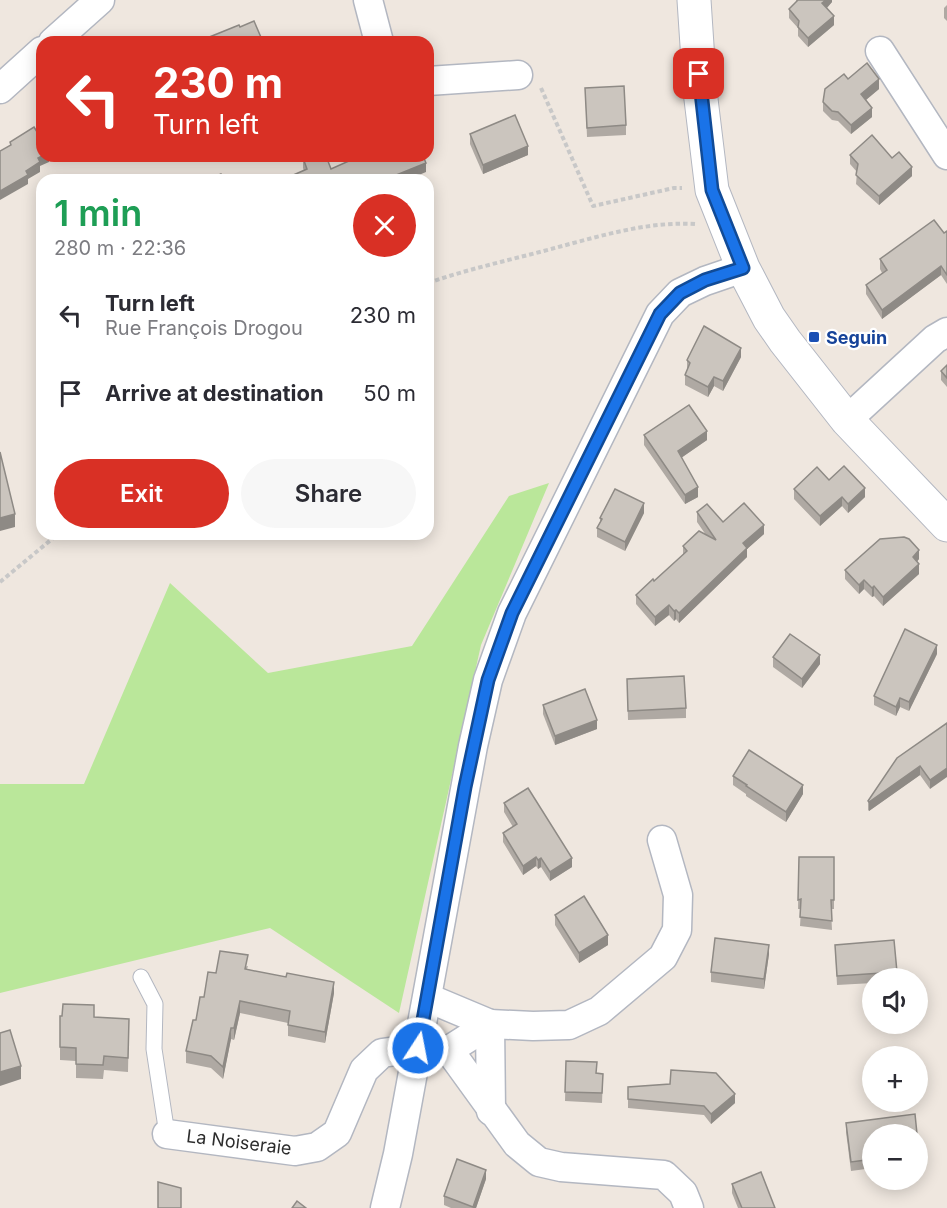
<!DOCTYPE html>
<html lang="en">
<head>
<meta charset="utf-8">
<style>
  :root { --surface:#fff; --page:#f7f7f7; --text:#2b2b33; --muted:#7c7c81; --accent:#d93025 }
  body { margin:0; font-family:Inter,sans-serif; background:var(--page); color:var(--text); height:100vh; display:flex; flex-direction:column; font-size:22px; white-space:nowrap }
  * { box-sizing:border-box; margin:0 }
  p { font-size:20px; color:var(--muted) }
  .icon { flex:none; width:33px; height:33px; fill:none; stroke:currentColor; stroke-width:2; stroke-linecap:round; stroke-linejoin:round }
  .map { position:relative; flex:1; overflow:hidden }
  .panel { position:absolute; left:36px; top:174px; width:398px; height:366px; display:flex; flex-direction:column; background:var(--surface); border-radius:18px; box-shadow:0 3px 15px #0003 }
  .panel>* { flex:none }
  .hud { position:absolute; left:36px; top:36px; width:398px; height:126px; border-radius:18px; box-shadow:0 3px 15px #0003; background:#d93025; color:#fff; overflow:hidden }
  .controls { position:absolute; left:862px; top:968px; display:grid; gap:12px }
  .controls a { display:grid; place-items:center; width:66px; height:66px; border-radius:50%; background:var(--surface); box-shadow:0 3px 15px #0003; font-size:30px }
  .pin { position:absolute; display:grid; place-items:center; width:51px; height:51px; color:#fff; margin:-26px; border-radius:12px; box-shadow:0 3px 9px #0006 }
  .me { position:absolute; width:66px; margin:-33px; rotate:11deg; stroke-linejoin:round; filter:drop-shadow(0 0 4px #0008) }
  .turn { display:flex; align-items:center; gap:21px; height:126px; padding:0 18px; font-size:27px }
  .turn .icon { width:78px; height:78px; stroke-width:2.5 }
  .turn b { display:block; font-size:42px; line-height:51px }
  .round { display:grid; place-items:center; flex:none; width:63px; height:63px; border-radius:32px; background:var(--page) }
  .headline { display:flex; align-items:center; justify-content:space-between; height:102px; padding:0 18px }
  h1 { font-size:36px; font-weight:600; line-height:45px; color:#1e9e55 }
  .action { display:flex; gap:12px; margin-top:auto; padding:12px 18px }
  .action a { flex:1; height:69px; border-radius:36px; background:var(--accent); color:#fff; font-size:24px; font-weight:600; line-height:69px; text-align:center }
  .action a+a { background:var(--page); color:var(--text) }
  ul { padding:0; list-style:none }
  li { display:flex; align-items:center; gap:18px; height:78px; padding:0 18px }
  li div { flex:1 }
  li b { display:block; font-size:22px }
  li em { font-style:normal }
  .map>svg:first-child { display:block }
  .green { fill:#bae79a }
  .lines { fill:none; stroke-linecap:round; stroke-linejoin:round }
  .service-casing { stroke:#b3b7c1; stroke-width:17 }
  .minor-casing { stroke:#b3b7c1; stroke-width:31 }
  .tertiary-casing { stroke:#b3b7c1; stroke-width:35 }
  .path { stroke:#c8c8c8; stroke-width:4; stroke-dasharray:4.5 3; stroke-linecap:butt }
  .service { stroke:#fff; stroke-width:15 }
  .minor { stroke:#fff; stroke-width:28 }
  .tertiary { stroke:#fff; stroke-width:33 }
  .wall { fill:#afa9a3 }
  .shaded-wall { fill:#8e8a85 }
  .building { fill:#cbc5be; stroke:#8e8a85; stroke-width:1.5 }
  .route-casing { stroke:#114b97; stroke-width:15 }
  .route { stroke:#1a73e8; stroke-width:10 }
  .transit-dot { fill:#1a4fb4; stroke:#fff; stroke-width:2 }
  .labels { text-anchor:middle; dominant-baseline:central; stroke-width:4.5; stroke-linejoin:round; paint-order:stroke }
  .transit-label { font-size:18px; font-weight:bold; fill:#164399; stroke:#fff; text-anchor:start }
  .street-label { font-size:18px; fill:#2d2d2d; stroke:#fff }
</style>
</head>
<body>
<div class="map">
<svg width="947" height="1208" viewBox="0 0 947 1208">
  <rect width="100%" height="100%" fill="#efe7df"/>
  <polygon class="green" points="549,483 481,645 399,1013 270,928 0,993 0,784 84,784 170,583 268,673 412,646 509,496"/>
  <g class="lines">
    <g class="service-casing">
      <polyline id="service" points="141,977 155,1004 154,1049 167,1134"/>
    </g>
    <g class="minor-casing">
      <g id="minor">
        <polyline points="368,0 379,42"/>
        <polyline points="53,42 100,0"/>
        <polyline points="880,51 947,155"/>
        <polyline points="428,81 518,75"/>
        <polyline points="0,89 42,51"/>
        <polyline points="847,420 935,339 947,332"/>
        <polyline points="428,998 490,1024 533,1026 569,1025 599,1011 663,957 677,930 678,895 662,840"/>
        <polyline points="490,1024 491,1111"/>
        <polyline points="449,1050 517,1144 539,1162 561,1167 664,1175 683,1193 689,1208"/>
        <polyline points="167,1134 295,1151 317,1147 337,1133 364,1070 382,1053 418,1048 449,1050 490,1024"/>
        <polyline points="385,1208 398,1154 473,746 488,680 512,613 660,314 680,293 705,281 743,268"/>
      </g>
    </g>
    <g class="tertiary-casing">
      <polyline id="tertiary" points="694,0 700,91 712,190 743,268 769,318 785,341 847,420 947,525"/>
    </g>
    <g class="path">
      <polyline points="541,88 593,206 674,188 682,188"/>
      <path d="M428,283C468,269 510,260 551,249C597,237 647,221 695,224"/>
      <polyline points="0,582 58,534"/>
    </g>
    <use href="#service" class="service"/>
    <use href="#minor" class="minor"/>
    <use href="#tertiary" class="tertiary"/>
  </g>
  <g class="wall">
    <polygon points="796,0 832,0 832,2 827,8 834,25 808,47 798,36 798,28 789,18 789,9 796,2"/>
    <polygon points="947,5 947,21 944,18 944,8"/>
    <polygon points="848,79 879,89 866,100 872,117 851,134 838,121 832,120 823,111 823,102"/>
    <polygon points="585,88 626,125 626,135 587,137"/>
    <polygon points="470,134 528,155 483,174 470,144"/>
    <polygon points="850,155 892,158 912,176 879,205 856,184 857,172 850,164"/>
    <polygon points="303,158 331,169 426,172 304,171 303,168"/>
    <polygon points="947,231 947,284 941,275 882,319 866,294 866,285 882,273 880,269 880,259 944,233"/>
    <polygon points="741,357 723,391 714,386 708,397 685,385 685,375 687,370 687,360"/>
    <polygon points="947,365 947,387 941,380 941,371"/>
    <polygon points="644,435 707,440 681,458 698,497 685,504 644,445"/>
    <polygon points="829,480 865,497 848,513 842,506 820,526 794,499 794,489"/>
    <polygon points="697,512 723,522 764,534 747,549 747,557 679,623 676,619 674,621 669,615 655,626 636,604 636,595 654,581 683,555 683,546 706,535 697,522"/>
    <polygon points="644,513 625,551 597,537 597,528 600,522 600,518"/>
    <polygon points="919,559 917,562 919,574 883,606 874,596 872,597 864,589 859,594 845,579 845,570"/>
    <polygon points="937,654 909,711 900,707 896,716 874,705 874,696"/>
    <polygon points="773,657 820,664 802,688 773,667"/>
    <polygon points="627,679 686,708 686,718 628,720"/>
    <polygon points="543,705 597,729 555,745 543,714"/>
    <polygon points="947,723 930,789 920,775 869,811 868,810 868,801"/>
    <polygon points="733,776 803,794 786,822 746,796 746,794 733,785"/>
    <polygon points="504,803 572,867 550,881 541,867 538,869 536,866 523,875 503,842 503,833 513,827 504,812"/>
    <polygon points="799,857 834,857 834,909 831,909 832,930 800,926 801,909 798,909"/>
    <polygon points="555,915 608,945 579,963 555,925"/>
    <polygon points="835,945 897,972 897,978 873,978 873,983 837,985"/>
    <polygon points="769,954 764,989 711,982 711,972"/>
    <polygon points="248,966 247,969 334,993 325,1043 288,1036 288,1023 240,1013 234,1040 231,1039 223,1079 211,1068 186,1063 186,1051 204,997 216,973"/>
    <polygon points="60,1016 129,1019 128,1072 104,1070 103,1079 76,1078 76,1061 60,1060"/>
    <polygon points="566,1061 597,1073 603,1074 602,1103 565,1101"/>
    <polygon points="628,1087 735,1103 711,1124 704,1115 628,1108"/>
    <polygon points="846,1123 873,1134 873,1168 851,1171 846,1132"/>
    <polygon points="918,1138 921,1160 921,1169 918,1169"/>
    <polygon points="486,1179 476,1208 451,1208 444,1205 444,1196"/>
    <polygon points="732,1184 775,1208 738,1208 732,1193"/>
  </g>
  <g class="shaded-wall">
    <polygon points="826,0 832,0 832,2 822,13 822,3"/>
    <polygon points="834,16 834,25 808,47 808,38"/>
    <polygon points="879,79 879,89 861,104 861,94"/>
    <polygon points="872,108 872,117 851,134 851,125"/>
    <polygon points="528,146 528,155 483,174 483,165"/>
    <polygon points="42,156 49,156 49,162 40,166 40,172 28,179 28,184 0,200 0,191 26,171 38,158"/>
    <polygon points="426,163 426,172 407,180 384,180"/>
    <polygon points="912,167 912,176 879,205 879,196"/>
    <polygon points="941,266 941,275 882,319 882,310"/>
    <polygon points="741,348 741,357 723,391 723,381"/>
    <polygon points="714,377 714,386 708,397 708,387"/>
    <polygon points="707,431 707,440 678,460 678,451"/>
    <polygon points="698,487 698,497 685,504 685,495"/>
    <polygon points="865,488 865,497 848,513 848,504"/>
    <polygon points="842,497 842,506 820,526 820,516"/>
    <polygon points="644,503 644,513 625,551 625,542"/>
    <polygon points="15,514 15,527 0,531 0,518"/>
    <polygon points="764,525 764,534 747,549 747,557 679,623 679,613 743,543"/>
    <polygon points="919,550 919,559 913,566 913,557"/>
    <polygon points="919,564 919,574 883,606 883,597"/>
    <polygon points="864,580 864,589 859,594 859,585"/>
    <polygon points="874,586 874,596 872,597 872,588"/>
    <polygon points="669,605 669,615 655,626 655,617"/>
    <polygon points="676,610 676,619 674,621 674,611"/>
    <polygon points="937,645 937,654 909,711 909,702"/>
    <polygon points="820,655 820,664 802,688 802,679"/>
    <polygon points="900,698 900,707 896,716 896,707"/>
    <polygon points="597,720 597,729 555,745 555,736"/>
    <polygon points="920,766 920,775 869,811 869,802"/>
    <polygon points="947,768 947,777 930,789 930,780"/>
    <polygon points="803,785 803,794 786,822 786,812"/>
    <polygon points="536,857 536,866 523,875 523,866"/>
    <polygon points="541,858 541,867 538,869 538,860"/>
    <polygon points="572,858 572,867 550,881 550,872"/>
    <polygon points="608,935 608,945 579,963 579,953"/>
    <polygon points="769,945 769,954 764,989 764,979"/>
    <polygon points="334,982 334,993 325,1043 325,1032"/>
    <polygon points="240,1001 240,1013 234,1040 234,1028"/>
    <polygon points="231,1028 231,1039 223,1079 223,1067"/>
    <polygon points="21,1066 21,1079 0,1086 0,1072"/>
    <polygon points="735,1094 735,1103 711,1124 711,1114"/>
    <polygon points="486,1170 486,1179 476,1208 473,1208"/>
  </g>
  <g class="building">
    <polygon points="798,0 826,0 822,3 834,16 808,38 798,27 799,21 789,9"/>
    <polygon points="254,21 263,42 209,42 207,38 239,25 240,27"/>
    <polygon points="867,63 879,79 861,94 872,108 851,125 838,112 832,111 823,102 825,89 844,74 848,79"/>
    <polygon points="624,86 626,125 587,128 585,88"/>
    <polygon points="515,115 528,146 483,165 470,134"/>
    <polygon points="34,127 42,140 42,156 38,158 40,162 26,171 28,175 0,191 0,151 11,145 10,142"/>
    <polygon points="872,135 892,158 899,152 912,167 879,196 856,175 858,164 850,155"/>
    <polygon points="308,156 326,156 331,169 360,156 423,156 426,163 384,180 282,180 307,169 303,158"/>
    <polygon points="221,174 224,180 207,180"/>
    <polygon points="934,220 944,233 947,231 947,275 941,266 882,310 866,285 887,270 880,259"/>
    <polygon points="704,326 741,348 723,381 714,377 708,387 685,375 690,363 687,360"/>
    <polygon points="947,365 947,378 941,371"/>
    <polygon points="689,405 707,431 678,451 698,487 685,495 644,435"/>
    <polygon points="0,452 15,514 0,518"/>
    <polygon points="844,466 865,488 848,504 842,497 820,516 794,489 817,467 829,480"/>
    <polygon points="615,489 644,503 625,542 597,528 602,519 600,518"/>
    <polygon points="744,503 764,525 743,543 747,548 679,613 676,610 674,611 669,605 655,617 636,595 653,579 654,581 687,551 683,546 699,531 716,540 697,512 707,504 723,522"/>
    <polygon points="904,537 909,539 919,550 913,557 919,564 883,597 874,586 872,588 864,580 859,585 845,570 880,539"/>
    <polygon points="905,629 937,645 909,702 900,698 896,707 874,696"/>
    <polygon points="790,634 820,655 802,679 773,657"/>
    <polygon points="684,676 686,708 628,711 627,679"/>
    <polygon points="585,689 597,720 555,736 543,705"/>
    <polygon points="947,723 947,768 930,780 920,766 869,802 868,801 897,758"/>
    <polygon points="749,750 803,785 786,812 746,786 747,785 733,776"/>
    <polygon points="528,788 572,858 550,872 541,858 538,860 536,857 523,866 503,833 517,824 504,803"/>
    <polygon points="799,857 834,857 834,900 831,900 832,921 800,917 801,899 798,900"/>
    <polygon points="584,896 608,935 579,953 555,915"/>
    <polygon points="715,938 769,945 764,979 711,972"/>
    <polygon points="894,940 897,972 837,976 835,945"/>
    <polygon points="220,951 248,955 245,969 286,977 287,973 334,982 325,1032 288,1025 290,1011 240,1001 234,1028 231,1028 223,1067 211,1056 186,1051 193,1020 196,1020 200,997 204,997 208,972 216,973"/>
    <polygon points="63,1004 94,1005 94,1017 129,1019 128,1058 104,1056 103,1065 76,1064 76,1048 60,1047 60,1016 62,1016"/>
    <polygon points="10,1030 21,1066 0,1072 0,1033"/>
    <polygon points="566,1061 597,1062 596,1073 603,1074 602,1093 565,1092"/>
    <polygon points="671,1070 716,1073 735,1094 711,1114 704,1106 628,1099 628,1087 670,1084"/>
    <polygon points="915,1114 917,1134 873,1134 873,1159 851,1162 846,1123"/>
    <polygon points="918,1138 921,1160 918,1160"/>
    <polygon points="457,1159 486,1170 473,1207 444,1196"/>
    <polygon points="761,1172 775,1208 742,1208 732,1184"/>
    <polygon points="158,1182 181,1188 181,1208 158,1208"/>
    <polygon points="297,1201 306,1208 292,1208"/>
  </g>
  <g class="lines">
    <g class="route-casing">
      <polyline id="route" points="418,1048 465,787 488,680 512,613 660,314 680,293 705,280 743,268 712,190 699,74"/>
    </g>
    <use href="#route" class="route"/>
  </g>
  <rect class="transit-dot" x="808" y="331" width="12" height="12" rx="3"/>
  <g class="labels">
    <g class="transit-label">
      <text x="826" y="337">Seguin</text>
    </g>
    <g class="street-label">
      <text transform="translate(239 1142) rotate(7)">La Noiseraie</text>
    </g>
  </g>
</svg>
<div class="controls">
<a><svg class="icon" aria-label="sound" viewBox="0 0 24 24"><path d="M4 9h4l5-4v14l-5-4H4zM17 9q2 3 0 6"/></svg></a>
<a>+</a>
<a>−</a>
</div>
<div class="pin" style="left:699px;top:74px;background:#d93025"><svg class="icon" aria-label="arrive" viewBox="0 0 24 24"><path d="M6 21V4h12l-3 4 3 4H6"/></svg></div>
<svg class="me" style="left:418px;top:1048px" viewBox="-20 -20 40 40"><circle r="17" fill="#1a73e8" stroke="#fff" stroke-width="3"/><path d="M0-11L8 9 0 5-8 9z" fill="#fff"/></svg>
<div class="hud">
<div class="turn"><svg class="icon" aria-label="left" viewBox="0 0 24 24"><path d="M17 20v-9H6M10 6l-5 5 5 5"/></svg><div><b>230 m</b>Turn left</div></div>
</div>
<section class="panel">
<div class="headline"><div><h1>1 min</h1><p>280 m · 22:36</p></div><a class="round" style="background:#d93025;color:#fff"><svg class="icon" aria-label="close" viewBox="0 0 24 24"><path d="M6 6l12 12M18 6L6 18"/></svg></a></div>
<ul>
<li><svg class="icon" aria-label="left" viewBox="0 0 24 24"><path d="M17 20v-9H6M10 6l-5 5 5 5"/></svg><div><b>Turn left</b><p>Rue François Drogou</p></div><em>230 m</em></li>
<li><svg class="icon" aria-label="arrive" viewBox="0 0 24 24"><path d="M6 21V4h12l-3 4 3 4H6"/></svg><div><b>Arrive at destination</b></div><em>50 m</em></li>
</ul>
<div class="action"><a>Exit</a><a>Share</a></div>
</section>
</div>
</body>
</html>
